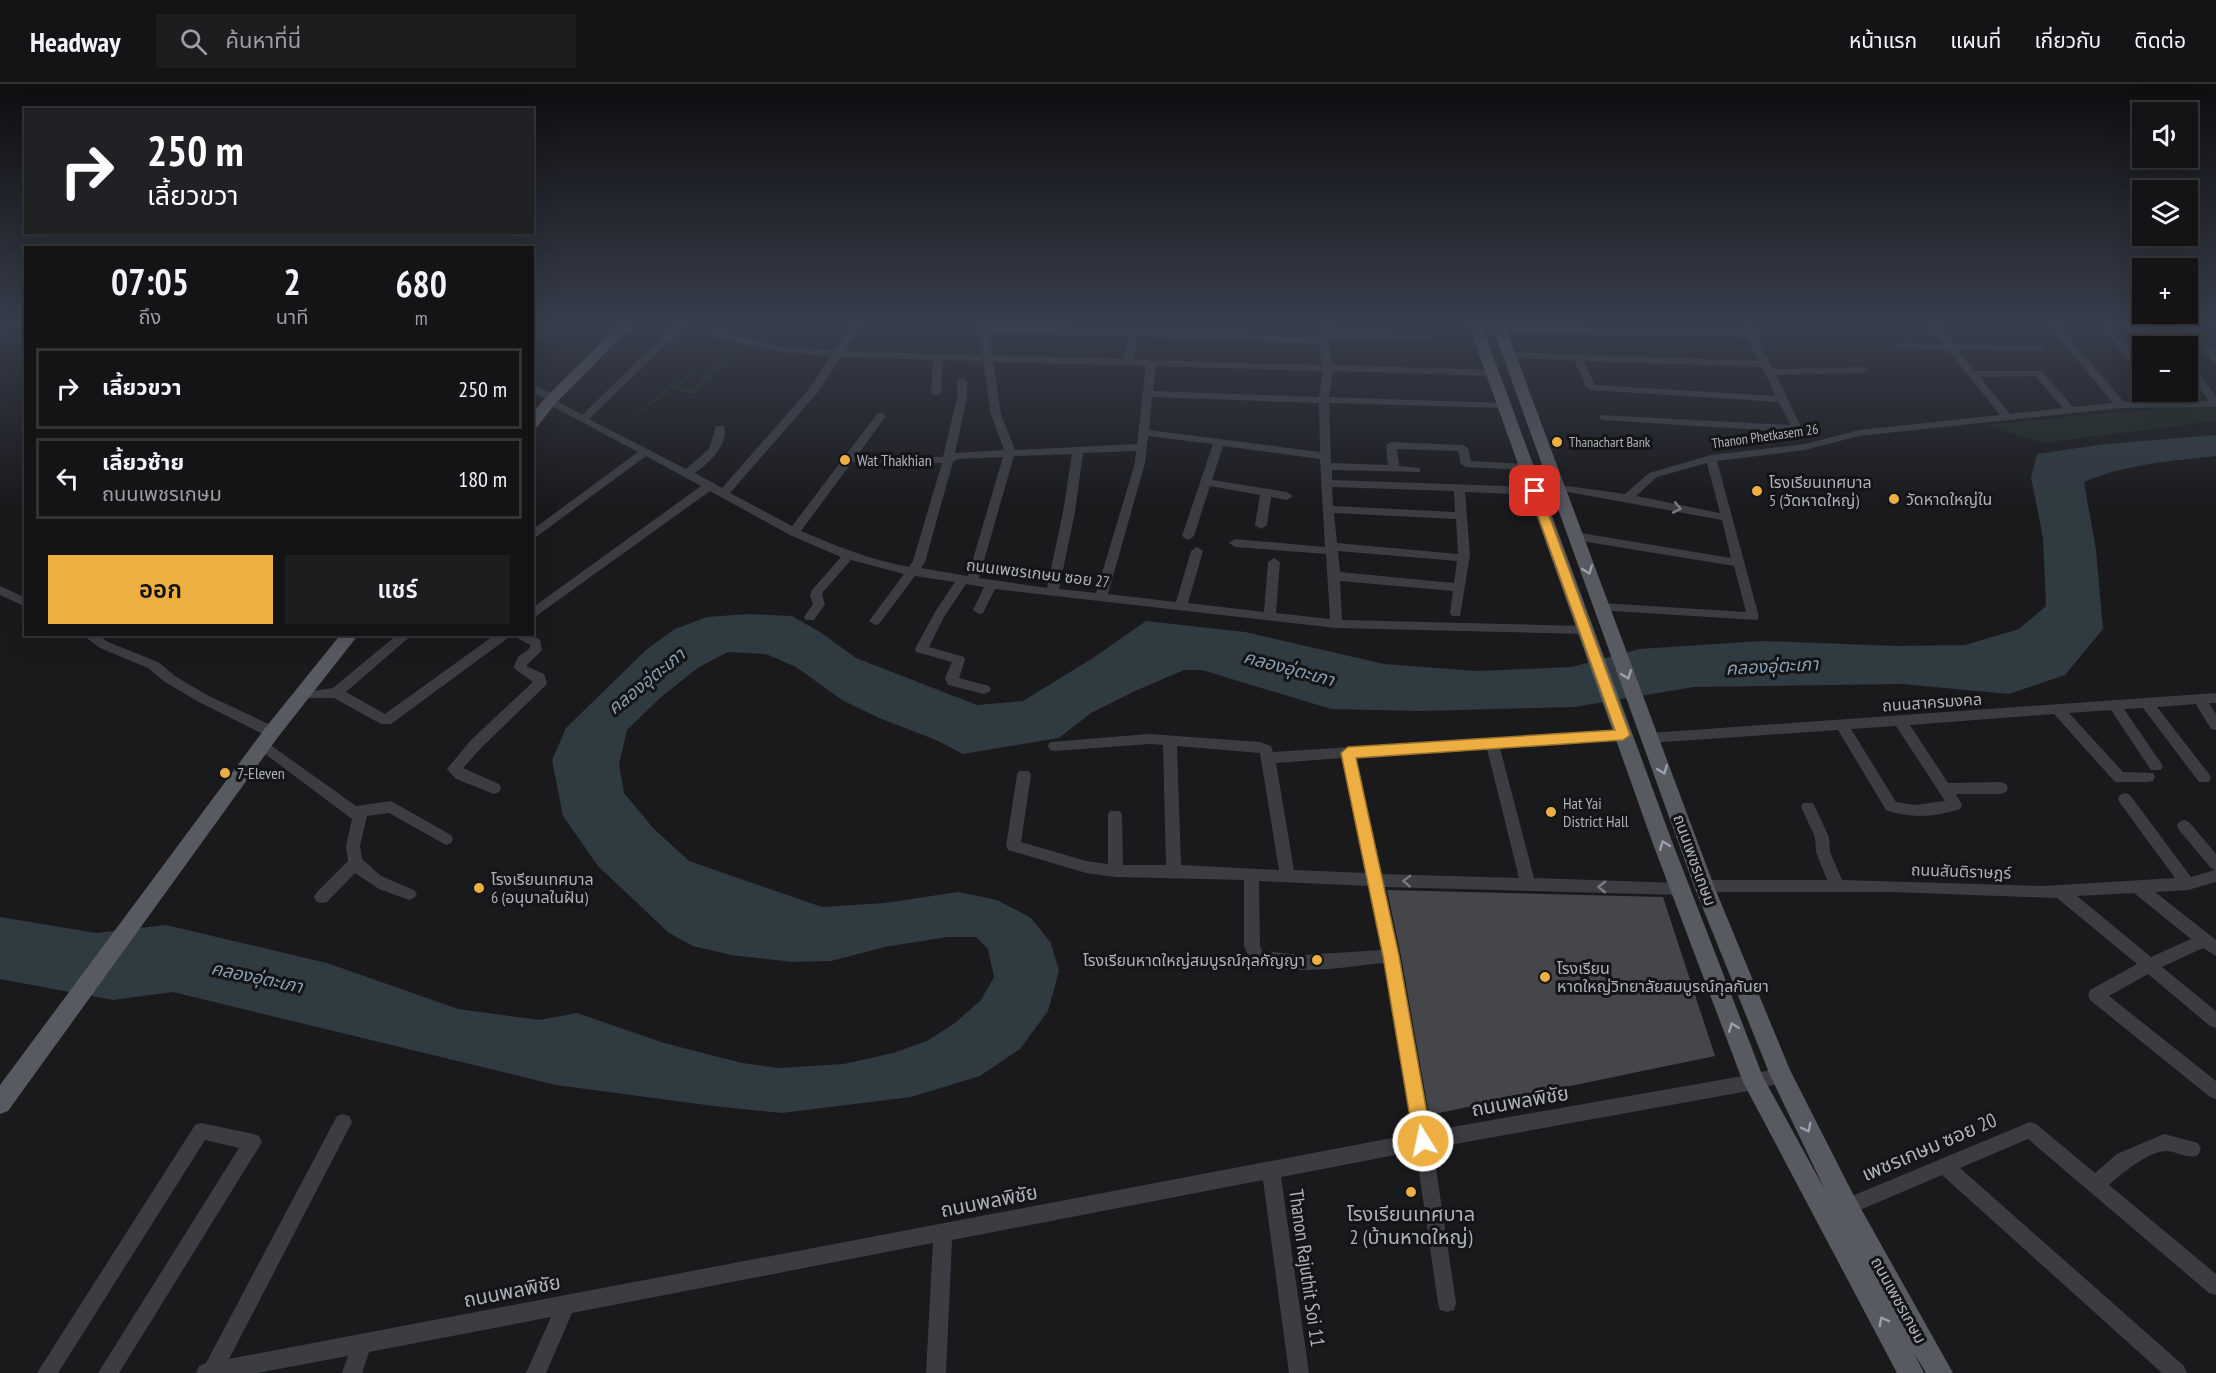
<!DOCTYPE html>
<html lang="th">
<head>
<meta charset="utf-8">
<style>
  :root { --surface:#141416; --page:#1d1d1f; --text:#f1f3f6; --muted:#9d9ea1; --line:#333335; --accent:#edaf42 }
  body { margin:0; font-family:"PT Sans Narrow","Noto Sans Thai",sans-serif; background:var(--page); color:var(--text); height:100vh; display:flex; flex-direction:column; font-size:22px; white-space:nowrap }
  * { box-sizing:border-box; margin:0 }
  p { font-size:20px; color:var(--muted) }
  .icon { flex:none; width:33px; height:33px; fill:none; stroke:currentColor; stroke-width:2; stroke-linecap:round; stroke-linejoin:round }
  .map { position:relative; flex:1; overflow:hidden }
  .side { position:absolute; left:24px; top:162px; width:510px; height:390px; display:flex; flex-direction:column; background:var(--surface); border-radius:0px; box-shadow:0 6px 24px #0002,0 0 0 2px var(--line) }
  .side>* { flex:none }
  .banner { position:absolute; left:24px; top:24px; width:510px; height:126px; border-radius:0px; box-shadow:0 6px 24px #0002,0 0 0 2px var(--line); background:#202124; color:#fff; overflow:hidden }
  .controls { position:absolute; left:2132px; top:18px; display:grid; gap:12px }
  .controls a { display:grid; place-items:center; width:66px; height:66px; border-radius:0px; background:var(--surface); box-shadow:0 6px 24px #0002,0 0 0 2px var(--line); font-size:30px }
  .pin { position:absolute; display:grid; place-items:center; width:51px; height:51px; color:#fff; margin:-26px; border-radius:12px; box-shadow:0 3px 9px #0006 }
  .me { position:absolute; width:66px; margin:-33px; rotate:350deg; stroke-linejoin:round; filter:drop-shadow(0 0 4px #0008) }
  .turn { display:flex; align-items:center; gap:21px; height:126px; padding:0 24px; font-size:27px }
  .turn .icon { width:78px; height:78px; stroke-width:2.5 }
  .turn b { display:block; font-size:42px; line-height:51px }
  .eta { display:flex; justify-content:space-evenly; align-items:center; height:102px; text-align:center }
  .eta b { font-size:36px; font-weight:600; line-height:42px }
  .action { display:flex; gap:12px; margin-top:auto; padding:12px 24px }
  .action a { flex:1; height:69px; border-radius:0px; background:var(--accent); color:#111; font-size:24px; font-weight:600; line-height:69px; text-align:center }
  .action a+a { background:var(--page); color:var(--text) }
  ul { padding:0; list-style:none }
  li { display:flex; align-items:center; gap:18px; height:81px; margin:0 12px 9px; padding:0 12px; border:3px solid var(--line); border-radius:0px }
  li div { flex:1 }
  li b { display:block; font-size:22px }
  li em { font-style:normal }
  header { display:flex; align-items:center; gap:36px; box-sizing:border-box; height:84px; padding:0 30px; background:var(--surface); border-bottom:2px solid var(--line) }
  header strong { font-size:28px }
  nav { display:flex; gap:33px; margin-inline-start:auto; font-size:21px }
  .search { width:420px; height:54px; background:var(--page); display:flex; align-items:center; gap:15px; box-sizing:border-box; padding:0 21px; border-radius:0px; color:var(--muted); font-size:22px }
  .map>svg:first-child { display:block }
  .green { fill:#202821 }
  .water { fill:#303a41 }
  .building { fill:#44464a }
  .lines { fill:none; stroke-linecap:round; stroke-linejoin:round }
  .minor { fill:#3b3d42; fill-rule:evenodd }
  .major { fill:#585a61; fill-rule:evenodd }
  .oneway { stroke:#7a7d85 }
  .oneway2 { stroke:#9ca0aa }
  .route { fill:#edaf42; stroke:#9a722b; stroke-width:1.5 }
  .poi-dot { fill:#edaf42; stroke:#151518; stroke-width:2 }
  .labels { text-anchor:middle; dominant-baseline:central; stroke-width:6; stroke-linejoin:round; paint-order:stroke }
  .far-street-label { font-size:14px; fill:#adb2bc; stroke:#151518 }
  .far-poi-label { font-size:14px; fill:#adb2bc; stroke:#151518; text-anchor:start }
  .poi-label { font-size:16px; fill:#adb2bc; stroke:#151518; text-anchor:start }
  .street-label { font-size:16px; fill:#adb2bc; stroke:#151518 }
  .water-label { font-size:18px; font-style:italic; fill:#86a0b5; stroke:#151518 }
  .near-street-label { font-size:20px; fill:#adb2bc; stroke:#151518 }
  .near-poi-label { font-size:20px; fill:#adb2bc; stroke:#151518 }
</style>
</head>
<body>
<header>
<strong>Headway</strong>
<div class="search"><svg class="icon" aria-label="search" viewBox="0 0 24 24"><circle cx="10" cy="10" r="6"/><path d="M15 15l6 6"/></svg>ค้นหาที่นี่</div>
<nav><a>หน้าแรก</a><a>แผนที่</a><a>เกี่ยวกับ</a><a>ติดต่อ</a></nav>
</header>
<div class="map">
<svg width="2216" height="1289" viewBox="0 0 2216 1289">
  <rect width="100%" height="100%" fill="#1a1a1d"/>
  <g class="green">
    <polygon points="725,273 732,275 694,311 672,304 639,330 636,329 671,301 676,302 698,282 701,283 679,303 692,305"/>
    <polygon points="2173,323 2216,324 2216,337 2043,359 1985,341"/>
  </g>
  <path class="water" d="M2216,351V372C2172,377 2125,380 2084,398L2096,466L2103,545L2065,591L2009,610L1902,600L1694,603L1574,623L1419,627L1331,625L1202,586H1184L1135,607L1091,629L1059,654L963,670L936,656L879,634L842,616L796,583L766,570L728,568L699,583L661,613L627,646L619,680L624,709L653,744L689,777L822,823L885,819L958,808L997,816L1031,834L1051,859L1059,887L1048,927L1020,965L980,992L911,1013L782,1029L714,1022L556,1001L173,908L113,916L0,895V833L96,849L166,841L327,879L458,925L539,936L577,929L664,959L742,979L778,984L844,980L893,969L927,957L955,939L981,916L994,893L988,865L976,853H947L885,863L831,877L793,878L731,871L693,862L669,849L598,782L563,732L552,676L566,644L647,565L675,545L707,533L749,530L792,532L820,548L856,574L977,621L1023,617L1093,574L1146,537L1245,548L1384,580L1477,587L1572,583L1639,565L1761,557L1898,562L1965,561L2019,545L2046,522L2043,454L2031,393L2037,370L2105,360Z"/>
  <polygon class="building" points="1387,806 1663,813 1715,972 1429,1031 1401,872"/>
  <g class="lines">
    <g class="minor">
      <polygon points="542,242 553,242 532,260 532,251"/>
      <path d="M674,242H685L589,335L686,385L709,365L716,342H724C729,361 709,379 695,389L722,404L810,304L831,272L780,268L715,253V249L718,248L780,262L835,267L851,242H861L844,267L982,271L977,242H1037L1320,254L1322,242H1332L1330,249L1428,252V256L1425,257L1332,255L1329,258L1332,281L1493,286L1498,289L1493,292L1333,287L1329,313L1503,319L1507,320V324L1329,319L1331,379L1388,381L1386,361L1391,358L1463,361L1468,364L1471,377L1526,380L1532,383L1526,386L1466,383L1461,380L1458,367L1397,365L1399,382L1420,384V388L1332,386V396L1535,403L1541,407L1535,411L1465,408L1470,471L1460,532H1452L1450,529L1453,507L1340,497L1342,536L1586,542L1592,546L1586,550L1336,544L995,505L983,529L979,530L973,526L984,503L966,500L944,533L929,563L964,573L965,576L959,594L989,602L991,605L989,608L984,610L948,601L945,594L952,578L916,568L915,565L935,528L955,498L915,492L879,540L875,541L869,537L904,490L851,476L823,508L822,511L825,520L814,536H806L804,533L813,520L810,511L812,506L841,473L790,451L710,407L532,535V524L701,402L646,372L532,456V446L638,368L546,319L544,314L532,308V300L552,310L554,315L582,331ZM988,246L1128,252L1123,275L992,271ZM1137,252L1319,260L1322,281L1133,276ZM841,273L933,276L931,309L936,312L941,309L943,276L983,277L991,330L1004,366L955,369L967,314V297L962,294L957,297V314L943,373L857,372L886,332L881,329L877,330L792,442L730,409L818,308ZM993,278L1146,282L1137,360L1015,366L1001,330ZM1156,282L1323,287L1319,313L1153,307ZM1152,313L1319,319L1320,368L1149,346ZM1148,352L1213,360L1182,452L1188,456L1194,452L1210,402L1260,411L1255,441L1261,445L1267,441L1271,413L1287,416L1293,412L1287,408L1212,396L1223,362L1320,375L1325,463L1235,455L1229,459L1235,463L1326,470L1330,535L1276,529L1280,478L1274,474L1268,478L1264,528L1188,519L1203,467L1197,463L1191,467L1176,518L1108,510L1145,379ZM1136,367L1135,379L1096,509L1059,505L1075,428L1083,369ZM1072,370L1063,428L1047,504L979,494L1014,372ZM1003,373L968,492L921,484L925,478L953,378L958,375ZM852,378L942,379L913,477L909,483C871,476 836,462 801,447ZM1332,403L1454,407L1455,428L1333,422ZM1334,429L1456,435L1458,470L1337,459ZM1338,467L1457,477L1454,499L1340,488Z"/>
      <path d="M1495,242L1745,247L1744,242H1752L1773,285L1862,283L1867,286L1862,289L1776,291L1805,351L1800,354L1796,353L1793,348L1604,336L1600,335V331L1790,341L1779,318L1591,306L1586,303L1574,276L1508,274L1503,271L1508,268L1759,277L1747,253L1499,247L1496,246ZM1584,277L1762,283L1776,312L1595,301Z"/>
      <path d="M1929,242H1939L1953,260L2043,262V266L2040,267L1958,266L1975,287H2042L2073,323L2113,319L2049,242H2059L2124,318L2209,317L2187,287V277L2191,278L2216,312V323L2121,324L1859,352L1805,366L1717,377L1759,533L1757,536L1597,526L1595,523L1597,520L1601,519L1746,528L1734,482L1575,456L1569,452L1575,448L1731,474L1722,436L1557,406L1553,404V400L1625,410L1649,389L1711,371L1805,360L1859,346L2000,331L1948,266L1900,265L1895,262L1900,259L1943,260ZM2035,292L2063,324L2010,330L1980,293ZM1707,379L1720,429L1636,412L1657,393Z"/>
      <polygon points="2114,242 2168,246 2180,262 2170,262 2162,251 2117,248 2142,281 2142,291 2138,290 2105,245"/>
      <polygon points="2210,263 2216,268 2216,279 2212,278 2205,266"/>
      <polygon points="0,502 26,514 26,523 0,511"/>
      <polygon points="81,550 97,550 108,558 158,578 175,592 207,611 277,644 279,648 277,652 267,652 197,617 165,598 148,584 100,564"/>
      <polygon points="398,550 413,550 346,608 385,630 496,550 530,550 540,556 542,566 526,582 544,590 547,599 545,602 482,663 463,684 499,700 501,704 499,708 494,710 456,695 447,685 472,655 533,598 515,585 514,582 518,573 530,564 530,561 512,551 391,640 381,640 334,614 306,614 304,611 306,608 333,604"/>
      <path d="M2216,609V619H2209L2216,630V646L2211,645L2196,620L2157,623L2209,690L2211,694L2209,698H2199L2143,624L2124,625L2163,682L2161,686H2151L2111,626L2069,629L2123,688L2153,689L2155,693L2153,697L2148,698H2115L2054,630L1910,641L1948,699L2001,698L2006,700L2008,704L2006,708L2001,710H1956L1962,721L1960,725C1936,733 1910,735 1886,726L1838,646L1650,659L1645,658L1643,654L1645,650L1650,649ZM1896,642L1945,717L1915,721L1896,718L1851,645Z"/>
      <path d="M1623,646L1628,647L1630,651L1628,655L1623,656L1500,664L1534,794L1681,799L1686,801L1689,805L1686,809L1681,811L1384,803L1399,872L1430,1047L1754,990L1781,983L1787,985L1789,991L1787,997L1754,1006L1433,1064L1456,1219L1454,1226L1447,1228L1440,1226L1438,1219L1416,1067L1281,1093L1309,1289H1289L1263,1096L952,1156L946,1289H926L933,1159L572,1229L546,1289H526L551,1233L369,1268L362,1289H342L348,1272L257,1289H196L199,1282L206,1279L337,1032L343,1030L349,1032L352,1038L349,1044L229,1275L1413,1050L1384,879C1342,883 1292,893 1251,878L1244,862V796L1116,793L1086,789L1008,766L1006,762L1017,691L1019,687H1029L1031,691L1021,758L1086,777L1108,780V731L1110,727H1120L1122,731L1123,781H1166L1163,661L1149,660L1055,667L1050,666L1048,662L1050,658L1149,650L1260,658L1271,662L1273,668ZM1177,662L1260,669L1279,786L1181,781ZM1487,665L1519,794L1381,790L1356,674ZM1342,674L1366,789L1294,786L1276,679ZM1259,797L1369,802L1382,866L1303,871L1262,867L1260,862Z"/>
      <polygon points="269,660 356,722 391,717 451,751 453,755 451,759 446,761 389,729 367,732 360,762 362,775 381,792 414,806 417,810 414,814 409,816 379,805 355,789 327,818 322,819 317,818 314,813 317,808 348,777 346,762 352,735 264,669 262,665 264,661"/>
      <path d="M2125,709L2130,711L2191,793L2215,786L2211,784L2179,746L2177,742L2179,738L2184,736L2189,738L2216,770V798L2188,806L2155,808L2216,856V872L2203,864L2162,883L2216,927V944L2210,942L2148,890L2109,912L2216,997V1015L2210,1013L2090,916L2088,911L2090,906L2137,880L2057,814L1891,808H1704L1699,806L1697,802L1699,798L1704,796H1827L1816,768L1815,753L1801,723L1803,719H1813L1829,753L1830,768L1842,796L2044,802L2175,794L2120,719L2118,715L2120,711ZM2134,809L2191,855L2151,873L2077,812Z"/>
      <path d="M2030,1038L2036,1040L2095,1089L2117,1070L2164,1050L2198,1059L2201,1065L2198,1071C2187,1076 2177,1067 2166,1067C2149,1067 2121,1090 2109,1101L2216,1190V1211L2209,1209L2028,1055L1960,1084L2184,1282L2187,1289H2162L1942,1091L1846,1132L1840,1129L1837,1123L1840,1117Z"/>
      <polygon points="201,1039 253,1050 259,1052 262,1058 119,1289 98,1289 239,1064 205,1056 58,1289 37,1289 195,1041"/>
    </g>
    <g class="major">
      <polygon points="618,242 632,242 555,320 537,343 532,344 532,330 545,314"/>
      <polygon points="1469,242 1482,242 1673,760 1763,993 1825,1106 1770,991 1694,802 1492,242 1505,242 1714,802 1790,986 1855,1114 1953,1289 1926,1289 1914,1269 1924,1289 1897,1289 1743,998 1653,760"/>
      <polygon points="341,550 359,550 278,653 8,1027 0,1030 0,1001 266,643"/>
    </g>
  </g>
  <defs><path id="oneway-chevron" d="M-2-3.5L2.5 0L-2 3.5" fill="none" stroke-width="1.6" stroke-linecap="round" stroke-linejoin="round" transform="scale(1.5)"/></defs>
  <g class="oneway">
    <use href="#oneway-chevron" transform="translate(1677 424) rotate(11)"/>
    <use href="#oneway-chevron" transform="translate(1407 797) rotate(-178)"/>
    <use href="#oneway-chevron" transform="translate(1602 803) rotate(-179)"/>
  </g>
  <g class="oneway2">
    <use href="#oneway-chevron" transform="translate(1588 486) rotate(70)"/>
    <use href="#oneway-chevron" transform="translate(1627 591) rotate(69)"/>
    <use href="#oneway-chevron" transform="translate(1663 686) rotate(69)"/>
    <use href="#oneway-chevron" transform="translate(1664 761) rotate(-111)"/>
    <use href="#oneway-chevron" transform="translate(1733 943) rotate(-111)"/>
    <use href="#oneway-chevron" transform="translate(1807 1044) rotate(63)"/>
    <use href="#oneway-chevron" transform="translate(1883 1237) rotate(-118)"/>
  </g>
  <linearGradient id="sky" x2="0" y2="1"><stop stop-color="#0e0e10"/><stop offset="0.57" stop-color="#383e4c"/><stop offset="1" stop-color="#383e4c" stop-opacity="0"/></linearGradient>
  <rect width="2216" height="423" fill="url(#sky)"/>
  <polygon class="route" points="1535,403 1540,407 1630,651 1623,656 1356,674 1399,872 1432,1057 1429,1063 1423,1065 1417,1063 1414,1057 1383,872 1341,669 1348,663 1615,646 1529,407"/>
  <g class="poi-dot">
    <circle cx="1557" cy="358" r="6"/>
    <circle cx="845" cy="376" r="6"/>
    <circle cx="1757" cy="407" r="6"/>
    <circle cx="1894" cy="415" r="6"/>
    <circle cx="225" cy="689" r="6"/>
    <circle cx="1551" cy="728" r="6"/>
    <circle cx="479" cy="804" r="6"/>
    <circle cx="1317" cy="876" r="6"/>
    <circle cx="1545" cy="893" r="6"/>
    <circle cx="1411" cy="1108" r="6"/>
  </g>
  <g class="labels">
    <g class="far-street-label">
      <text transform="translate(1765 352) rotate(-8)">Thanon Phetkasem 26</text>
    </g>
    <g class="far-poi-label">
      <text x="1569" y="358">Thanachart Bank</text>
    </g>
    <g class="poi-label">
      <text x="857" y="376">Wat Thakhian</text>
      <text x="1769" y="398">โรงเรียนเทศบาล<tspan x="1769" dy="18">5 (วัดหาดใหญ่)</tspan></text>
      <text x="1906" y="415">วัดหาดใหญ่ใน</text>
      <text x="237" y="689">7-Eleven</text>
      <text x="1563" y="719">Hat Yai<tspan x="1563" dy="18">District Hall</tspan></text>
      <text x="491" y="795">โรงเรียนเทศบาล<tspan x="491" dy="18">6 (อนุบาลในฝัน)</tspan></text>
      <text x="1305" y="876" text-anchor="end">โรงเรียนหาดใหญ่สมบูรณ์กุลกัญญา</text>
      <text x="1557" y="884">โรงเรียน<tspan x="1557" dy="18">หาดใหญ่วิทยาลัยสมบูรณ์กุลกันยา</tspan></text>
    </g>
    <g class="street-label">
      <text transform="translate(1038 489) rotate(7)">ถนนเพชรเกษม ซอย 27</text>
      <text transform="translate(1932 618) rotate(-4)">ถนนสาครมงคล</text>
      <text transform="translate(1695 776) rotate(70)">ถนนเพชรเกษม</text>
      <text transform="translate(1961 787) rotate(2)">ถนนสันติราษฎร์</text>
      <text transform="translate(1899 1216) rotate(61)">ถนนเพชรเกษม</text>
    </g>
    <g class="water-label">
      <text transform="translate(1772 582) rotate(-3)">คลองอุ่ตะเภา</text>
      <text transform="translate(1289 584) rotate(15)">คลองอุ่ตะเภา</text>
      <text transform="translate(646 597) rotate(-39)">คลองอุ่ตะเภา</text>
      <text transform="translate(257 893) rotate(12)">คลองอุ่ตะเภา</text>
    </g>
    <g class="near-street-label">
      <text transform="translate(1520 1017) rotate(-10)">ถนนพลพิชัย</text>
      <text transform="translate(1929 1063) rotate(-23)">เพชรเกษม ซอย 20</text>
      <text transform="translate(989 1117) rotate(-11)">ถนนพลพิชัย</text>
      <text transform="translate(1307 1184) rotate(82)">Thanon Rajuthit Soi 11</text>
      <text transform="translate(512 1207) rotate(-11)">ถนนพลพิชัย</text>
    </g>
    <g class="near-poi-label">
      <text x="1411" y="1130">โรงเรียนเทศบาล<tspan x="1411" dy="23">2 (บ้านหาดใหญ่)</tspan></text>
    </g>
  </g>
</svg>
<div class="controls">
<a><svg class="icon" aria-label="sound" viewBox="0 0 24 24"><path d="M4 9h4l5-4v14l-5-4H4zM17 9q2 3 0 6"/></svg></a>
<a><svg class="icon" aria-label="layers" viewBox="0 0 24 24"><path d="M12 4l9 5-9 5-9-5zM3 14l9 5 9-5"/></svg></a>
<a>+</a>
<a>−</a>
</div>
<div class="pin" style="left:1535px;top:407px;background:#d93025"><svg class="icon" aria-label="arrive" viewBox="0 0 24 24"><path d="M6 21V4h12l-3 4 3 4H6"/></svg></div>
<svg class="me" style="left:1423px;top:1057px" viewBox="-20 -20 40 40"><circle r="17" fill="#edaf42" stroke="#fff" stroke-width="3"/><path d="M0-11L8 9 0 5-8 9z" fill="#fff"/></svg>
<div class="banner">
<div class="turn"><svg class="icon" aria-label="right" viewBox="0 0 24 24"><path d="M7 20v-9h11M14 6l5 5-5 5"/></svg><div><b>250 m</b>เลี้ยวขวา</div></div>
</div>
<section class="side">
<div class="eta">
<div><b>07:05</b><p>ถึง</p></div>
<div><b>2</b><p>นาที</p></div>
<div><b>680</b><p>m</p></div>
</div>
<ul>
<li><svg class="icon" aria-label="right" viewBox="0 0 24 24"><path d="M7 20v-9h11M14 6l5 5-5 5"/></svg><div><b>เลี้ยวขวา</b></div><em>250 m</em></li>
<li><svg class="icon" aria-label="left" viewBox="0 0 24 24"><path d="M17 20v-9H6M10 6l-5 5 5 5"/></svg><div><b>เลี้ยวซ้าย</b><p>ถนนเพชรเกษม</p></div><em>180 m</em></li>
</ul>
<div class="action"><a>ออก</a><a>แชร์</a></div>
</section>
</div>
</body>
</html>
